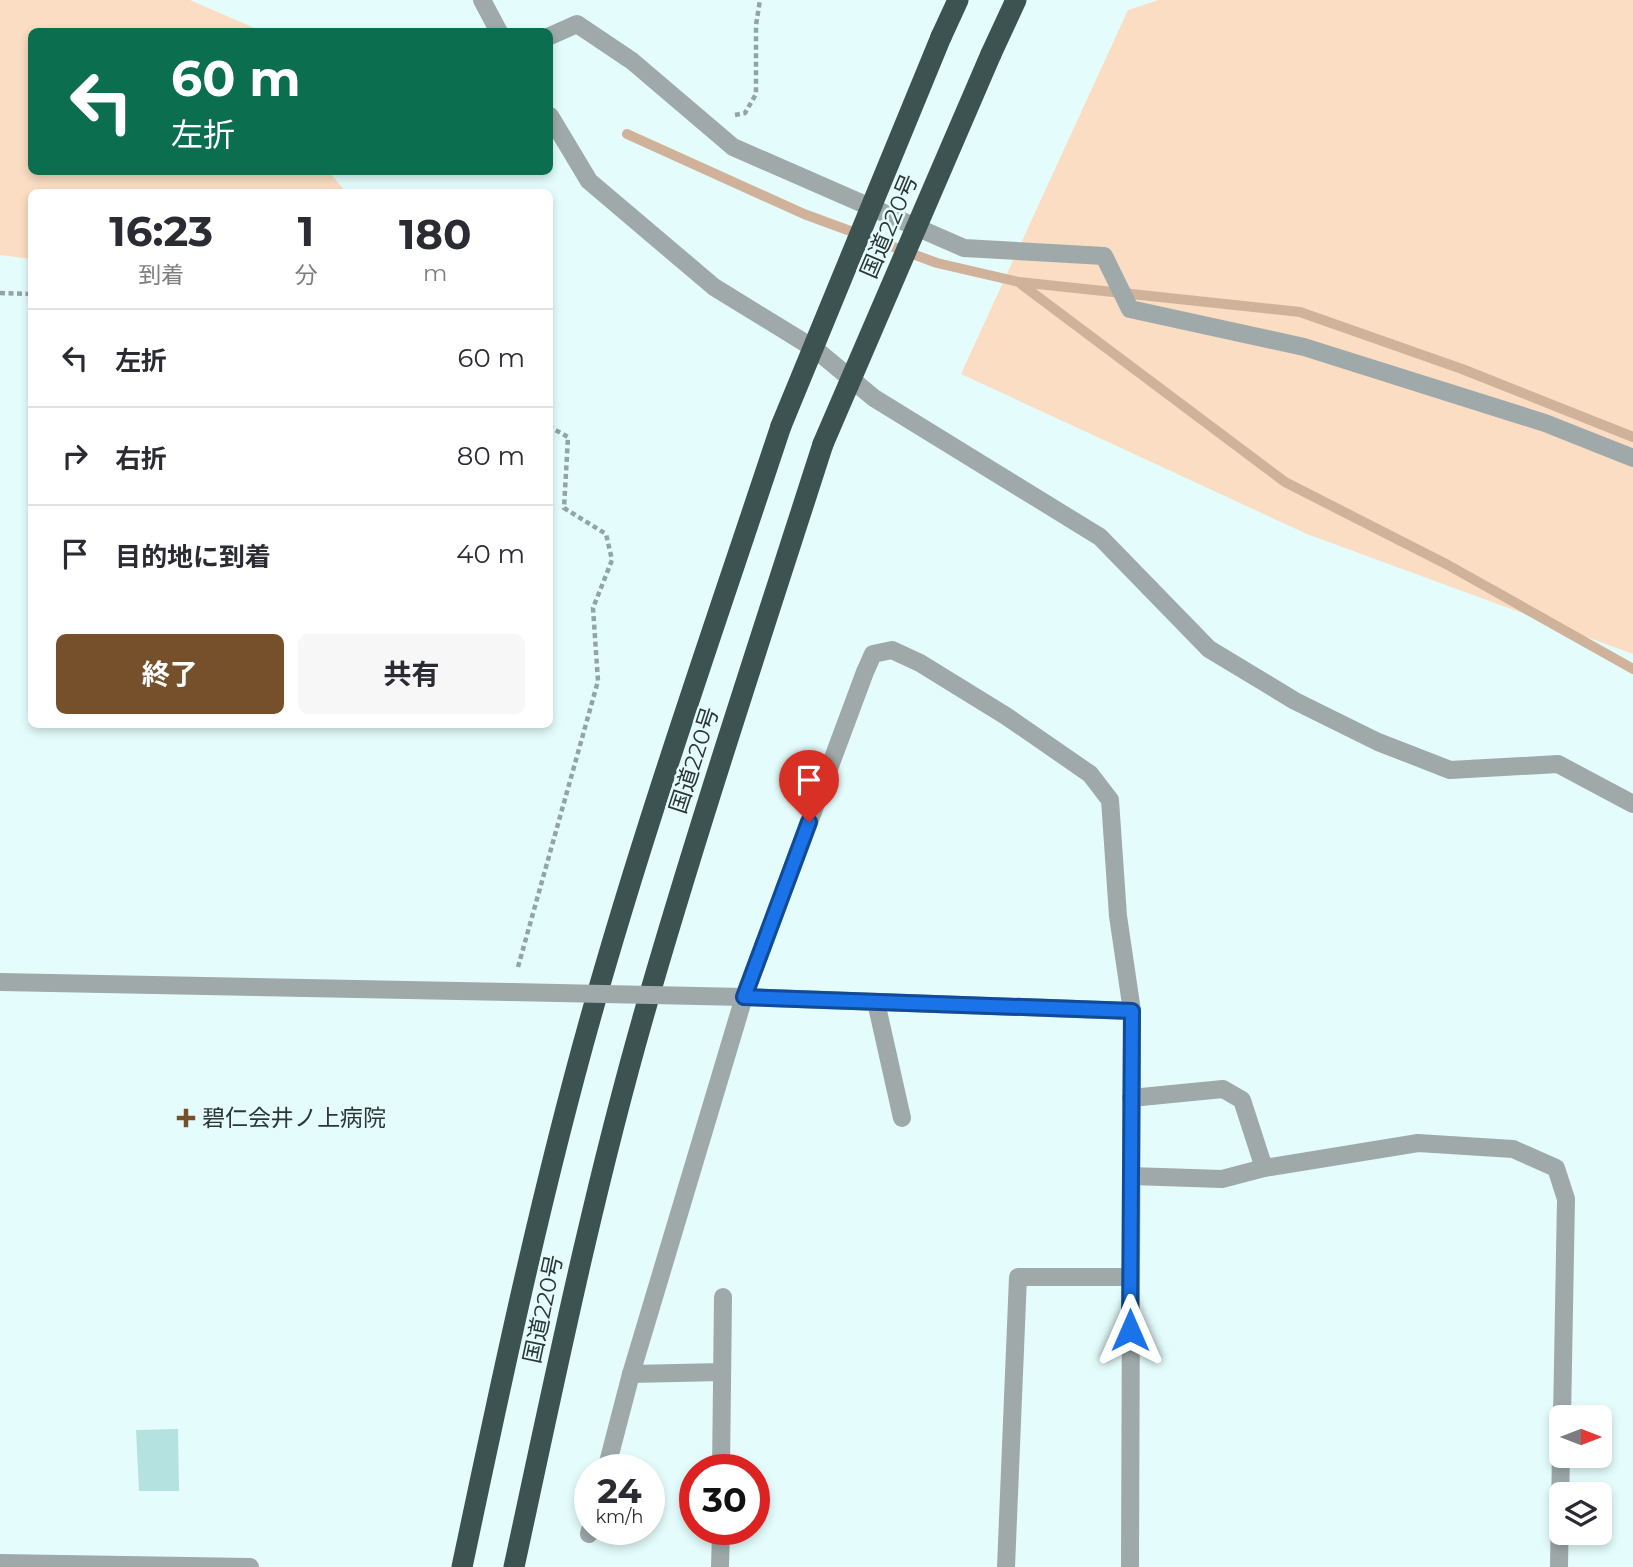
<!DOCTYPE html>
<html lang="ja">
<head>
<meta charset="utf-8">
<style>
  :root { --surface:#fff; --page:#f7f7f7; --text:#2b2b33; --muted:#7c7c81; --line:#e1e1e2; --accent:#75502b }
  body { margin:0; font-family:Montserrat,"Noto Sans JP",sans-serif; background:var(--page); color:var(--text); height:100vh; display:flex; flex-direction:column; font-size:26px; white-space:nowrap }
  * { box-sizing:border-box; margin:0 }
  p { font-size:23px; color:var(--muted) }
  .icon { flex:none; width:38px; height:38px; fill:none; stroke:currentColor; stroke-width:2; stroke-linecap:round; stroke-linejoin:round }
  .map { position:relative; flex:1; overflow:hidden }
  .side { position:absolute; left:28px; top:189px; width:525px; height:539px; display:flex; flex-direction:column; background:var(--surface); border-radius:10px; box-shadow:0 4px 10px #0003 }
  .side>* { flex:none }
  .guide { position:absolute; left:28px; top:28px; width:525px; height:147px; border-radius:10px; box-shadow:0 4px 10px #0003; background:#0b6e4f; color:#fff; overflow:hidden }
  .needle { width:46px; rotate:90deg }
  .buttons { position:absolute; left:1549px; top:1405px; display:grid; gap:14px }
  .buttons a { display:grid; place-items:center; width:63px; height:63px; border-radius:10px; background:var(--surface); box-shadow:0 4px 10px #0003; font-size:35px }
  .speed { position:absolute; left:574px; top:1454px; display:flex; gap:14px; font-size:35px; font-weight:700; text-align:center }
  .speed>* { display:grid; place-content:center; width:91px; height:91px; border-radius:50%; background:var(--surface); box-shadow:0 4px 10px #0003; line-height:1 }
  .speed small { font-size:18px; font-weight:400 }
  .speed .limit { border:10px solid #d22; background:#fff; color:#111 }
  .pin { position:absolute; display:grid; place-items:center; width:60px; height:60px; color:#fff; margin:-72px -30px; border-radius:50% 50% 50% 0; rotate:-45deg; box-shadow:0 0 7px #0007 }
  .pin .icon { rotate:45deg }
  .me { position:absolute; width:77px; margin:-38px; rotate:0deg; stroke-linejoin:round; filter:drop-shadow(0 0 5px #0008) }
  .turn { display:flex; align-items:center; gap:24px; height:147px; padding:0 28px; font-size:32px }
  .turn .icon { width:91px; height:91px; stroke-width:2.5 }
  .turn b { display:block; font-size:49px; line-height:60px }
  .eta { display:flex; justify-content:space-evenly; align-items:center; height:119px; text-align:center }
  .eta b { font-size:42px; font-weight:700; line-height:49px }
  .button { display:flex; gap:14px; margin-top:auto; padding:14px 28px }
  .button a { flex:1; height:80px; border-radius:10px; background:var(--accent); color:#fff; font-size:28px; font-weight:700; line-height:80px; text-align:center }
  .button a+a { background:var(--page); color:var(--text) }
  ul { padding:0; list-style:none }
  li { display:flex; align-items:center; gap:21px; height:98px; padding:0 28px; border-top:2px solid var(--line) }
  li div { flex:1 }
  li b { display:block; font-size:26px }
  li em { font-style:normal }
  .map>svg:first-child { display:block }
  .green { fill:#faddc2 }
  .lines { fill:none; stroke-linecap:round; stroke-linejoin:round }
  .stream { stroke:#cfb299; stroke-width:10 }
  .building { fill:#b4e2e1 }
  .path { stroke:#92a4a4; stroke-width:4.5; stroke-dasharray:5 3.5; stroke-linecap:butt }
  .street { stroke:#9fa9a9; stroke-width:18 }
  .highway { stroke:#3d5352; stroke-width:21 }
  .street-bridge { stroke:#9fa9a9; stroke-width:18 }
  .highway-bridge { stroke:#3d5352; stroke-width:21 }
  .route-casing { stroke:#114b97; stroke-width:18 }
  .route { stroke:#1a73e8; stroke-width:12 }
  .poi-dot { fill:#75502b; stroke:#e4fdfc; stroke-width:2.5 }
  .labels { text-anchor:middle; dominant-baseline:central; stroke-width:5; stroke-linejoin:round; paint-order:stroke }
  .street-label { font-size:23px; fill:#2c3636; stroke:#e4fdfc }
  .poi-label { font-size:23px; fill:#2c3636; stroke:#e4fdfc; text-anchor:start }
</style>
</head>
<body>
<div class="map">
<svg width="1633" height="1567" viewBox="0 0 1633 1567">
  <rect width="100%" height="100%" fill="#e4fdfc"/>
  <g class="green">
    <polygon points="0,0 190,0 261,31 32,32 32,172 329,172 346,192 32,192 31,259 0,255"/>
    <polygon points="1158,0 1633,0 1633,654 1307,534 961,374 1128,10"/>
  </g>
  <g class="lines">
    <g class="stream">
      <polyline points="627,134 804,214 937,263 1019,282 1300,312 1462,369 1633,437"/>
      <polyline points="1021,284 1285,482 1448,565 1633,669"/>
    </g>
  </g>
  <polygon class="building" points="178,1429 179,1491 139,1491 136,1430"/>
  <g class="lines">
    <g class="path">
      <polyline points="735,115 745,113 756,94 756,25 760,0"/>
      <polyline points="0,293 32,294"/>
      <polyline points="518,967 598,681 593,608 612,560 606,534 564,508 568,437 550,427"/>
    </g>
    <g class="street">
      <polyline points="482,0 499,32"/>
      <polyline points="550,36 577,24 632,61 733,147 964,248 1104,256 1130,309 1304,347 1545,423 1633,458"/>
      <polyline points="550,116 589,181 714,287 815,349 874,398 1100,537 1209,649 1295,701 1378,742 1450,770 1558,764 1633,804"/>
      <polyline points="0,982 511,992"/>
      <polyline points="744,997 1132,1011"/>
      <polyline points="876,1002 902,1118"/>
      <polyline points="1131,1098 1223,1089 1242,1100 1264,1168"/>
      <polyline points="1131,1176 1222,1179 1264,1168 1418,1143 1513,1149 1556,1168 1566,1199 1562,1418"/>
      <polyline points="631,1374 722,1372"/>
      <polyline points="606,1470 631,1374 744,997 865,672 873,654 892,650 920,663 1006,716 1090,774 1110,800 1118,916 1132,1011 1130,1567"/>
      <polyline points="721,1470 723,1297"/>
      <polyline points="589,1534 590,1530"/>
      <polyline points="0,1563 250,1567"/>
      <polyline points="720,1567 721,1530"/>
      <polyline points="1006,1567 1018,1277 1131,1277"/>
      <polyline points="1559,1567 1561,1451"/>
    </g>
    <g class="highway">
      <polyline points="941,37 958,0"/>
      <polyline points="991,54 1016,0"/>
      <path d="M462,1567C501,1382 540,1198 591,1016C647,817 716,622 781,426"/>
      <path d="M514,1567C554,1382 592,1196 644,1014C699,823 762,634 823,444"/>
    </g>
    <polyline class="street-bridge" points="511,992 744,997"/>
    <g class="highway-bridge">
      <polyline points="781,426 941,37"/>
      <polyline points="823,444 991,54"/>
    </g>
  </g>
  <g class="lines">
    <g class="route-casing">
      <polyline id="route" points="809,822 744,997 1132,1011 1130,1330"/>
    </g>
    <use href="#route" class="route"/>
  </g>
  <path class="poi-dot" d="M182.5 1107.5h7v7h7v7h-7v7h-7v-7h-7v-7h7z"/>
  <g class="labels">
    <g class="street-label">
      <text transform="translate(889 226) rotate(-67)">国道220号</text>
      <text transform="translate(694 760) rotate(-72)">国道220号</text>
      <text transform="translate(543 1309) rotate(-78)">国道220号</text>
    </g>
    <g class="poi-label">
      <text x="202" y="1118">碧仁会井ノ上病院</text>
    </g>
  </g>
</svg>
<div class="buttons">
<a><svg class="needle" viewBox="-14 -14 28 28"><path d="M0-13l5 13h-10z" fill="#e53935"/><path d="M0 13l5-13h-10z" fill="#7c7c81"/></svg></a>
<a><svg class="icon" aria-label="layers" viewBox="0 0 24 24"><path d="M12 4l9 5-9 5-9-5zM3 14l9 5 9-5"/></svg></a>
</div>
<div class="speed"><div>24<small>km/h</small></div><div class="limit">30</div></div>
<div class="pin" style="left:809px;top:822px;background:#d93025"><svg class="icon" aria-label="arrive" viewBox="0 0 24 24"><path d="M6 21V4h12l-3 4 3 4H6"/></svg></div>
<svg class="me" style="left:1130px;top:1330px" viewBox="-20 -20 40 40"><path d="M0-17L14 15 0 8-14 15z" fill="#1a73e8" stroke="#fff" stroke-width="4"/></svg>
<div class="guide">
<div class="turn"><svg class="icon" aria-label="left" viewBox="0 0 24 24"><path d="M17 20v-9H6M10 6l-5 5 5 5"/></svg><div><b>60 m</b>左折</div></div>
</div>
<section class="side">
<div class="eta">
<div><b>16:23</b><p>到着</p></div>
<div><b>1</b><p>分</p></div>
<div><b>180</b><p>m</p></div>
</div>
<ul>
<li><svg class="icon" aria-label="left" viewBox="0 0 24 24"><path d="M17 20v-9H6M10 6l-5 5 5 5"/></svg><div><b>左折</b></div><em>60 m</em></li>
<li><svg class="icon" aria-label="right" viewBox="0 0 24 24"><path d="M7 20v-9h11M14 6l5 5-5 5"/></svg><div><b>右折</b></div><em>80 m</em></li>
<li><svg class="icon" aria-label="arrive" viewBox="0 0 24 24"><path d="M6 21V4h12l-3 4 3 4H6"/></svg><div><b>目的地に到着</b></div><em>40 m</em></li>
</ul>
<div class="button"><a>終了</a><a>共有</a></div>
</section>
</div>
</body>
</html>
